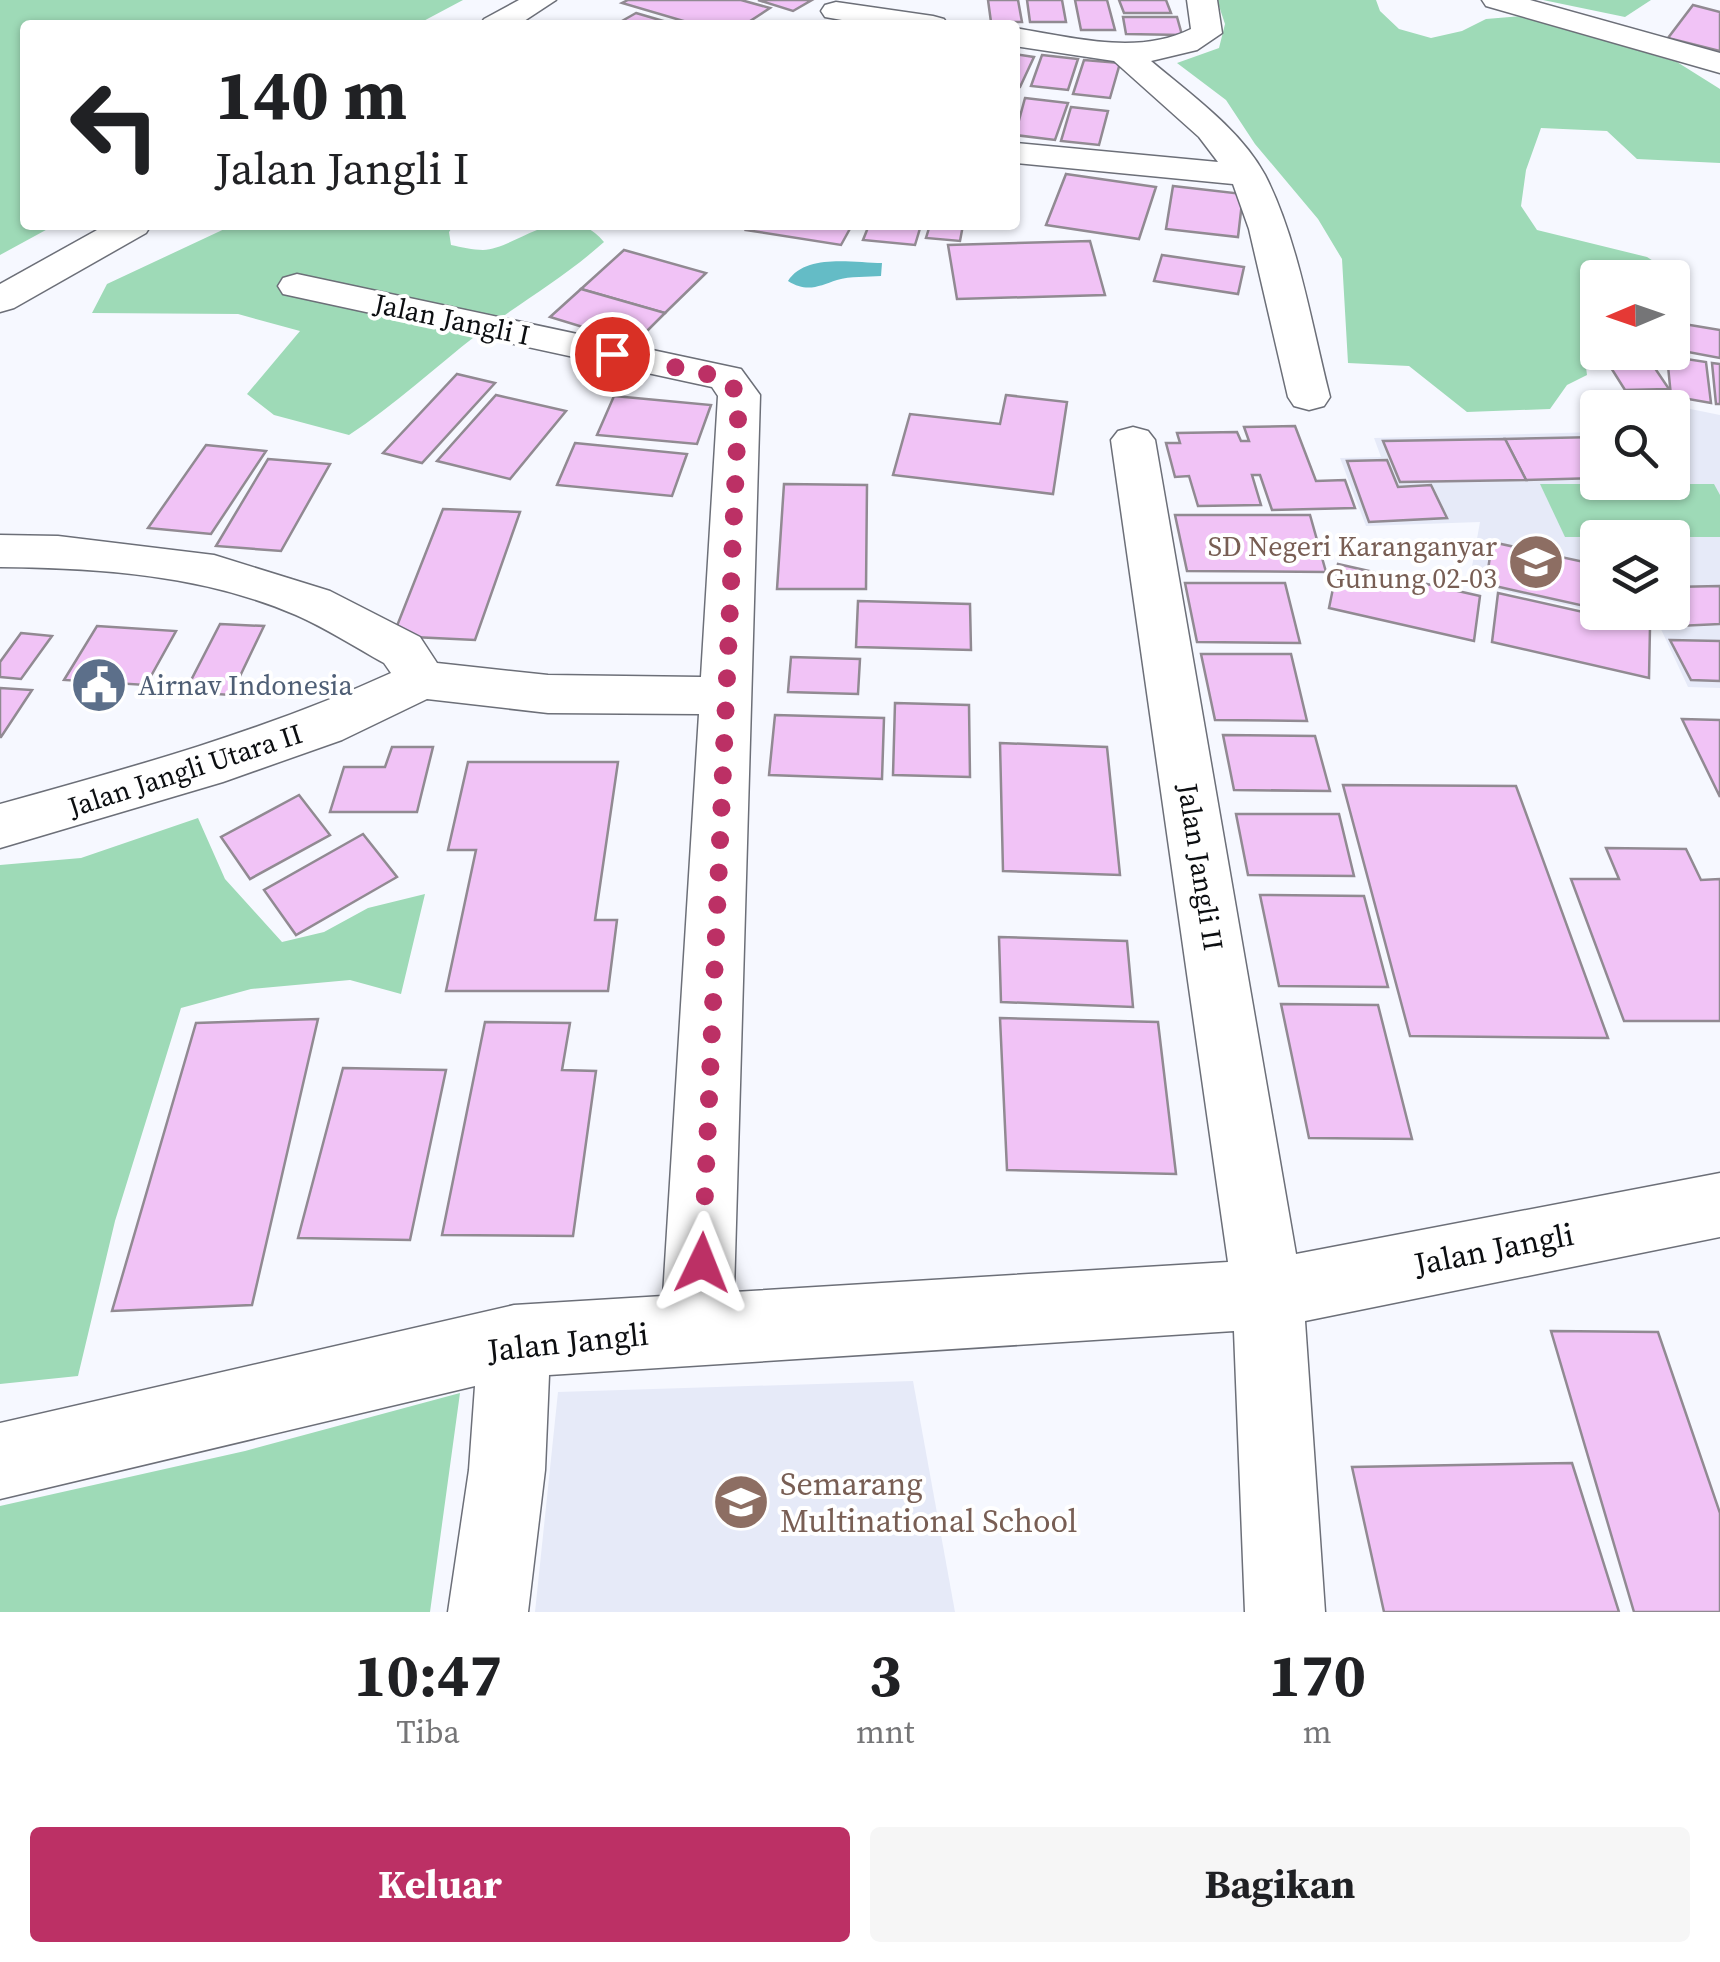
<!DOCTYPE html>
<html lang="id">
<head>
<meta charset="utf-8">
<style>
  :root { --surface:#fff; --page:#f6f6f6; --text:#202124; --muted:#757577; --accent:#bc3065 }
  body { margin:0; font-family:"Source Serif 4",serif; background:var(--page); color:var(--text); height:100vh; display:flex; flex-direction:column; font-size:38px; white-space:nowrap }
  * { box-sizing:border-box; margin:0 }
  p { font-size:32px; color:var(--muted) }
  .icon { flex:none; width:55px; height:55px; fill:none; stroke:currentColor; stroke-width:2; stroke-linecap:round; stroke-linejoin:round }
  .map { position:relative; height:1612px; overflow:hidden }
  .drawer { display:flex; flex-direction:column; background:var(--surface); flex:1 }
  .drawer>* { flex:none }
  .hud { position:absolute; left:20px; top:20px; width:1000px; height:210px; border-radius:10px; box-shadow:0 2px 8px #0004; background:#fff; color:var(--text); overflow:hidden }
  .needle { width:65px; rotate:268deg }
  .controls { position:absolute; left:1580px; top:260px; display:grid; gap:20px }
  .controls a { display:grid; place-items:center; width:110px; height:110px; border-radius:10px; background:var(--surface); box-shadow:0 2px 8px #0004; font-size:50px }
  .pin { position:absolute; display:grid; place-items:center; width:85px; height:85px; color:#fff; margin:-42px; border:5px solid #fff; border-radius:50%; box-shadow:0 2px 10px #0007 }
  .me { position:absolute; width:110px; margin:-55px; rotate:2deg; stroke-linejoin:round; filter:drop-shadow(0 0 8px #0008) }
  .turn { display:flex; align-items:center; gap:35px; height:210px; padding:0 30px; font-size:45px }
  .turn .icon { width:130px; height:130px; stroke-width:2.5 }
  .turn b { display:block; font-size:70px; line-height:85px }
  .eta { display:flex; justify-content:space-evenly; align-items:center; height:170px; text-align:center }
  .eta b { font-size:60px; font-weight:700; line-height:70px }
  .primary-button { display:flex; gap:20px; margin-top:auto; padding:20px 30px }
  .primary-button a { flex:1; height:115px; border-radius:10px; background:var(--accent); color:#fff; font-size:40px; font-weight:700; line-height:115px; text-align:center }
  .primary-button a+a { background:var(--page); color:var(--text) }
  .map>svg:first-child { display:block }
  .built { fill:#e6eaf8 }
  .green { fill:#9edab7 }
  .water { fill:#64bcc6 }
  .building { fill:#f1c3f6; stroke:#918a92; stroke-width:2.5 }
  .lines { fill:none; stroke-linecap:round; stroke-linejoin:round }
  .minor-casing { stroke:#6c6f78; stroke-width:3 }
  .minor { fill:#fff; fill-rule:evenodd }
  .route { stroke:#bc3065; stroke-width:18; stroke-dasharray:0 32.4 }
  .labels { text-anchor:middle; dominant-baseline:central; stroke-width:8; stroke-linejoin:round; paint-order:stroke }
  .street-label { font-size:28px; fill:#0c0e11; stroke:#fff }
  .education-label { font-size:28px; fill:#785e54; stroke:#fff; text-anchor:end }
  .service-label { font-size:28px; fill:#4e5e75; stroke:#fff; text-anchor:start }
  .near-street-label { font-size:32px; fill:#0c0e11; stroke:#fff }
  .near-education-label { font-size:32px; fill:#785e54; stroke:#fff; text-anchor:start }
</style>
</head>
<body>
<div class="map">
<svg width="1720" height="1612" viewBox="0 0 1720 1612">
  <rect width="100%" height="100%" fill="#f6f8ff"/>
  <g class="built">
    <polygon points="1587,400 1646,400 1720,415 1720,688 1688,687 1659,625 1601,613 1672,612 1672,538 1598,538 1597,612 1469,583 1480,522 1366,526 1340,458 1381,457 1374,438 1597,432 1598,482 1672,482 1672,408 1598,408 1597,417"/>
    <polygon points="913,1381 955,1612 535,1612 558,1392"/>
  </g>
  <g class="green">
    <polygon points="0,0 463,0 416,25 25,25 25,225 55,225 0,255"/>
    <polygon points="1217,0 1376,0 1380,11 1399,29 1431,38 1462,31 1486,19 1522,16 1677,62 1720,89 1720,163 1637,159 1607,131 1541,128 1526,170 1521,206 1537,230 1647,257 1680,278 1673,282 1672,278 1598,278 1597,336 1583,344 1587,375 1567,385 1550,409 1467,412 1409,366 1348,363 1342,259 1318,219 1255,144 1226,100 1177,63 1219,48 1225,24"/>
    <polygon points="1543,0 1651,0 1625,17"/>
    <path d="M233,225H454L449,232L451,245C461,247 473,250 483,250C519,248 565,196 604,242C565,277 520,303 478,334C434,368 395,405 349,435L274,415L247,394L300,331L238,314L92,313L107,284Z"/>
    <polygon points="1540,484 1714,484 1720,495 1720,537 1565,537"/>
    <polygon points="198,818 225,879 282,942 324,932 368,908 425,894 401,994 350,980 251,989 181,1008 115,1221 78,1376 0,1384 0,865 81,858"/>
    <polygon points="460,1393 430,1612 0,1612 0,1506 245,1451"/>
  </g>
  <path class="water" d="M882,263L881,276C868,277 850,276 837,280C819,286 807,293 788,281C806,253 853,263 882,263Z"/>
  <g class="building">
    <polygon points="628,0 741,0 770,8 744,25 697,25 622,3"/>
    <polygon points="758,0 812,0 793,11"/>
    <polygon points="988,0 1018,0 1022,22 991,22"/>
    <polygon points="1027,0 1062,0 1066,22 1030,22"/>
    <polygon points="1075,0 1107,0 1115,30 1081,30"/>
    <polygon points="1119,0 1166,0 1171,13 1124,13"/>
    <polygon points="1693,5 1720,12 1720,51 1668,38"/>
    <polygon points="636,13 677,25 615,25"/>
    <polygon points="1123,17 1177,17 1182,35 1126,34"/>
    <polygon points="1015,54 1034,57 1020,87 1015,87"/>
    <polygon points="1042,55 1078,59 1068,90 1031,86"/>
    <polygon points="1084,60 1120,63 1110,98 1073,94"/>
    <polygon points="1025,98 1068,103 1055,140 1015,135"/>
    <polygon points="1071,107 1108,111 1099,145 1061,141"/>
    <polygon points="1066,174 1156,187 1139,239 1046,225"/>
    <polygon points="1173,186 1243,194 1238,237 1166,229"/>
    <polygon points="749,225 852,225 841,245 746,230"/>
    <polygon points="869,225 921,225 915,245 863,240"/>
    <polygon points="930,225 963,225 960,241 926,238"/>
    <polygon points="1090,241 1105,295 957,299 948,245"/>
    <polygon points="624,250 706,273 665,313 581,289"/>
    <polygon points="1162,255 1244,267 1238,294 1154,281"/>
    <polygon points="581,289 665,313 635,343 550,317"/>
    <polygon points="1672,322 1720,330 1720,358 1672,349"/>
    <polygon points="1601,352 1644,352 1669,389 1625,390"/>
    <polygon points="1667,356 1706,362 1711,403 1671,396"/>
    <polygon points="1712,363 1720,364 1720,404 1716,404"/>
    <polygon points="457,374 495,383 422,463 383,453"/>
    <polygon points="496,395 566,411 510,479 437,461"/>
    <polygon points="1006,395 1067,402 1053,494 893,475 910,414 1000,424"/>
    <polygon points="614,396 711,405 697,444 597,435"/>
    <polygon points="1295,426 1316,481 1345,480 1355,508 1272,510 1260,475 1252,475 1261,505 1198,506 1189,476 1175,477 1166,443 1180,443 1177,433 1237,432 1241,441 1249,441 1244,427"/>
    <polygon points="1598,437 1598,478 1526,480 1505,439"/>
    <polygon points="1505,439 1526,480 1400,482 1383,441"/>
    <polygon points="575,443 687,454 672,496 557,485"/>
    <polygon points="206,445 266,451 211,534 148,528"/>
    <polygon points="268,459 330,464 281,551 216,546"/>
    <polygon points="1387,460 1398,487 1431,485 1447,518 1369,522 1347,461"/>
    <polygon points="784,484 867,485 866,589 777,589"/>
    <polygon points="443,509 520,512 475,640 393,636"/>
    <polygon points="1175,515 1310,515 1326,572 1187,571"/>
    <polygon points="1492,542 1598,565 1598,609 1486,584"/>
    <polygon points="1338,564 1480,596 1474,641 1329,608"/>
    <polygon points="1185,583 1285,583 1300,643 1197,642"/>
    <polygon points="1720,586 1720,624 1678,626 1670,612 1672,587"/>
    <polygon points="1498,593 1650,627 1649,678 1492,642"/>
    <polygon points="858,601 970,604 971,650 856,647"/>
    <polygon points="220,624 264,626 231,695 185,692"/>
    <polygon points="97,626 176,631 146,685 64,680"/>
    <polygon points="21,633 52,636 21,679 0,677 0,662"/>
    <polygon points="1670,640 1720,641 1720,681 1691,680"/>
    <polygon points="1201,654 1291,654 1307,721 1215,720"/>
    <polygon points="791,657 860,659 858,694 788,692"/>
    <polygon points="0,688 32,690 1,737 0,737"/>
    <polygon points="895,703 969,705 970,777 893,775"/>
    <polygon points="775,715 884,718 882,779 769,775"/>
    <polygon points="1682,719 1720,720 1720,797"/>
    <polygon points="1223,735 1315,736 1330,791 1234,790"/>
    <polygon points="1000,743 1107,747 1120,875 1003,871"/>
    <polygon points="392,747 433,747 417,812 330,812 344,767 385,767"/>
    <polygon points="468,762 618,762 595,920 617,920 608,991 446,991 476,850 448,850"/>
    <polygon points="1343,785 1516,786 1608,1038 1410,1036"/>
    <polygon points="299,795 330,835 250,879 221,837"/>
    <polygon points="1236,814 1339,814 1354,876 1248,875"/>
    <polygon points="363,834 397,877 296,935 264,890"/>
    <polygon points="1606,848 1686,849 1701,880 1720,879 1720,1021 1624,1021 1571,879 1619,879"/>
    <polygon points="1260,895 1364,896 1388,987 1279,986"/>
    <polygon points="999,937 1127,941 1133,1007 1001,1002"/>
    <polygon points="1281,1004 1378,1005 1412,1139 1309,1138"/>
    <polygon points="1000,1018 1158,1022 1176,1174 1007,1170"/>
    <polygon points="318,1019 252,1305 112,1311 196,1023"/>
    <polygon points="485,1022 570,1023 562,1070 596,1071 573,1236 442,1235"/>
    <polygon points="343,1068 446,1070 410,1240 298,1238"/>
    <polygon points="1551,1331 1658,1332 1720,1513 1720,1612 1634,1612"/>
    <polygon points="1572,1463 1619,1612 1384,1612 1352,1467"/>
  </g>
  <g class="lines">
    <g class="minor-casing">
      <g id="minor">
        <polygon points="519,0 556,0 518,25 480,25 484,19"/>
        <path d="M1187,0H1217L1222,33L1197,50L1151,61C1190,94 1240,129 1265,175C1298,239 1312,327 1330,397L1324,406L1309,410L1294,406L1288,397L1249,229L1233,184L1015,163V143L1218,162L1199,137L1114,61L1015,46V28C1072,37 1137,56 1191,29Z"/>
        <polygon points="1482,0 1530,0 1720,53 1720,73 1486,6"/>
        <polygon points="836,2 933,16 944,19 948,25 870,25 825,17 821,11 825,5"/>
        <polygon points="106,225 151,225 146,233 14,308 0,312 0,284"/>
        <path d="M297,274L741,369L760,395L734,1292L1228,1262L1111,440L1118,431L1133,427L1148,431L1155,440L1296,1254L1720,1173V1237L1305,1321L1325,1612H1245L1234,1331L549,1375L545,1470L528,1612H448L469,1470L475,1386L0,1499V1423L514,1305L663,1296L699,714L548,713L427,699L342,740L223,782L0,848V804C134,767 264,731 391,673L384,663C355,647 326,628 296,615C203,575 100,568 0,567V535L58,536L214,555L330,591L420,637L437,663L548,675L701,677L718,396L712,387L283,294L278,286L283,278Z"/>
      </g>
    </g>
    <use href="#minor" class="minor"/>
  </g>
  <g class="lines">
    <polyline class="route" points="612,354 726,378 739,396 702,1263"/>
  </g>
  <defs>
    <g id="school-disc" transform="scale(2.875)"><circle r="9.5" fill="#8d6e63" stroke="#fff"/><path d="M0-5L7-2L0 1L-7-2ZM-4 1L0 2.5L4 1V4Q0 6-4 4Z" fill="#fff"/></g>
    <g id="civic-disc" transform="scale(2.875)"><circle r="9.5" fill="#5c6f8a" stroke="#fff"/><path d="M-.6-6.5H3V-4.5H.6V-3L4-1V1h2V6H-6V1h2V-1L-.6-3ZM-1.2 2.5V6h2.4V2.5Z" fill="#fff"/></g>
  </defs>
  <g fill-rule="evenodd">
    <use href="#school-disc" x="1536" y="562"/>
    <use href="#civic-disc" x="99" y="685"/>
    <use href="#school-disc" x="741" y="1502"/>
  </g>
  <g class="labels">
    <g class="street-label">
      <text transform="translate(452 319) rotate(12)">Jalan Jangli I</text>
      <text transform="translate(185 770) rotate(-18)">Jalan Jangli Utara II</text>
      <text transform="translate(1201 867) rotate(81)">Jalan Jangli II</text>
    </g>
    <g class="education-label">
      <text x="1497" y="546">SD Negeri Karanganyar<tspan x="1497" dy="32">Gunung 02-03</tspan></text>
    </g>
    <g class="service-label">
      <text x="138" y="685">Airnav Indonesia</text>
    </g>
    <g class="near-street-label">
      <text transform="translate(1494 1249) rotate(-11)">Jalan Jangli</text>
      <text transform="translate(568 1342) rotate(-6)">Jalan Jangli</text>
    </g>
    <g class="near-education-label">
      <text x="780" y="1484">Semarang<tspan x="780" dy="37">Multinational School</tspan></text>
    </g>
  </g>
</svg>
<div class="controls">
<a><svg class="needle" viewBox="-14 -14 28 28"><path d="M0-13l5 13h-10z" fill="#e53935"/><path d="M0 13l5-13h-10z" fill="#757577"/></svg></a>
<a><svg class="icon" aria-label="search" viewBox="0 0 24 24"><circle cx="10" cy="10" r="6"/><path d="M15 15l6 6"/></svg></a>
<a><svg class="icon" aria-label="layers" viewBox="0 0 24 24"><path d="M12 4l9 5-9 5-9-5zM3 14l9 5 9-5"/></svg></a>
</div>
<div class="pin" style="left:612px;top:354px;background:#d93025"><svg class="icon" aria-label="arrive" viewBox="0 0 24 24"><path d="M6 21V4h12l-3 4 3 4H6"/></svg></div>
<svg class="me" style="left:702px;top:1263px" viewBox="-20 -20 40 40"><path d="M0-17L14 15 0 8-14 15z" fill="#bc3065" stroke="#fff" stroke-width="4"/></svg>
<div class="hud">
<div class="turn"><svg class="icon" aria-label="left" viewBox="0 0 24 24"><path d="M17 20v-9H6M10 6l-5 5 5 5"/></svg><div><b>140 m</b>Jalan Jangli I</div></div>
</div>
</div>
<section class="drawer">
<div class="eta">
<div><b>10:47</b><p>Tiba</p></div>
<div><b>3</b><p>mnt</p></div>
<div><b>170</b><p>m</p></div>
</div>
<div class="primary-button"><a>Keluar</a><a>Bagikan</a></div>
</section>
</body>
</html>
